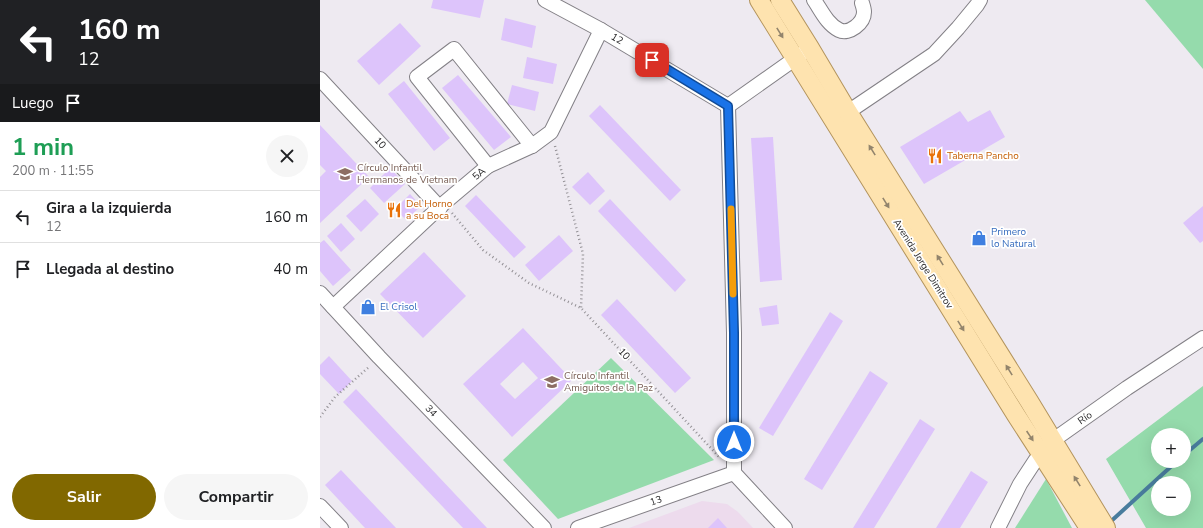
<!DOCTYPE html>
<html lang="es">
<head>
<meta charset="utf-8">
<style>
  :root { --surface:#fff; --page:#f6f6f6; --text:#202124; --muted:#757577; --line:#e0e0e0; --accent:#816800 }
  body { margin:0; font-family:"Nunito Sans",sans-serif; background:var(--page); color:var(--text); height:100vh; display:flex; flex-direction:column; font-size:15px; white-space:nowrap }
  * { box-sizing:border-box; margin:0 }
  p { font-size:13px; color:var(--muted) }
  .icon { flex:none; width:22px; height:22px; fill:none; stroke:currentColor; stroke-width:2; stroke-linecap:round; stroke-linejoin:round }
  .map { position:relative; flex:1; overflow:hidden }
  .panel { display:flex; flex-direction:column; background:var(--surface); width:320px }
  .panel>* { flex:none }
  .top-card { background:#202124; color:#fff; overflow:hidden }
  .tools { position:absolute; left:831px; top:428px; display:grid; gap:8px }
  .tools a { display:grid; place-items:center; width:40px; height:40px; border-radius:50%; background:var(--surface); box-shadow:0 4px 16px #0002; font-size:20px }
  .pin { position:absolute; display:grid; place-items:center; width:34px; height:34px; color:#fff; margin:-17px; border-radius:8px; box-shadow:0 2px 6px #0006 }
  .me { position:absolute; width:44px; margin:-22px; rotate:0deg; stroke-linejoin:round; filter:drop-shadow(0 0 3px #0008) }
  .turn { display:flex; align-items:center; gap:14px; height:84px; padding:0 12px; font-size:18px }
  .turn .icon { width:52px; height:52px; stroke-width:2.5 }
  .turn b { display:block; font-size:28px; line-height:34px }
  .then { display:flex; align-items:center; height:38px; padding:0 12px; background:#0003; gap:8px; font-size:15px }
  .round { display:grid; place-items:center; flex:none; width:42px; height:42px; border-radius:21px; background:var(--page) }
  .summary { display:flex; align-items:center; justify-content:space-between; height:68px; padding:0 12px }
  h1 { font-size:24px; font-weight:700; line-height:30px; color:#1e9e55 }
  .action { display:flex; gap:8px; margin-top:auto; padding:8px 12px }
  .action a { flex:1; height:46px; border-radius:24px; background:var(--accent); color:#fff; font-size:16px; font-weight:700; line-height:46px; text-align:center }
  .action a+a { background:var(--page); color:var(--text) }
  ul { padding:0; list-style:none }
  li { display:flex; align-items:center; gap:12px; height:52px; padding:0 12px; border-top:1px solid var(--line) }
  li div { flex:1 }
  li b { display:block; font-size:15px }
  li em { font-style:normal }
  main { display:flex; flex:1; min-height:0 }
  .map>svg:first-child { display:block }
  .education { fill:#eddbed }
  .green { fill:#95dbac; fill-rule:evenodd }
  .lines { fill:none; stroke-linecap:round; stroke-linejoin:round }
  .stream { stroke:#497c9d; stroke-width:4 }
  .building { fill:#ddc4fb; fill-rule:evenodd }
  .minor-casing { stroke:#838086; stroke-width:16 }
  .major-casing { stroke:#b3945d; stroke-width:20 }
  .path { stroke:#949196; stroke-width:2.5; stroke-dasharray:1 3; stroke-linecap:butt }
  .minor { stroke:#fff; stroke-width:14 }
  .major { stroke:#fee3af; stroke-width:18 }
  .oneway { fill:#92846c }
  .route-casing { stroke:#114b97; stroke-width:10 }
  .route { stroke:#1a73e8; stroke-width:7 }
  .slow { stroke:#f59e0b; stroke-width:7 }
  .labels { text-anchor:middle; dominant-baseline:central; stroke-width:3.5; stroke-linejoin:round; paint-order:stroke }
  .street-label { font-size:10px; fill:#272628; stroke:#fff }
  .food-label { font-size:10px; fill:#c56008; stroke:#fff; text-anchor:start }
  .education-label { font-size:10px; fill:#785e54; stroke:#fff; text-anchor:start }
  .shop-label { font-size:10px; fill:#366cbe; stroke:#fff; text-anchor:start }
</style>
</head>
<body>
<main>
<section class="panel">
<div class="top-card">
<div class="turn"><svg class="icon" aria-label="left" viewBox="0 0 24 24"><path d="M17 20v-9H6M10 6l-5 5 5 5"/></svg><div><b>160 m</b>12</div></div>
<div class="then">Luego<svg class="icon" aria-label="arrive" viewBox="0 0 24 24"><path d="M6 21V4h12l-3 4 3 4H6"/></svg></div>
</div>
<div class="summary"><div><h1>1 min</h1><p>200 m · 11:55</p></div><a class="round"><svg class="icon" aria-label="close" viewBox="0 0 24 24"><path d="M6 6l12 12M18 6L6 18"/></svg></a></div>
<ul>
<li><svg class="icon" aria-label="left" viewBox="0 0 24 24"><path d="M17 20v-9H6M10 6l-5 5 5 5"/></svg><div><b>Gira a la izquierda</b><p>12</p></div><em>160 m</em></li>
<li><svg class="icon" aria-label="arrive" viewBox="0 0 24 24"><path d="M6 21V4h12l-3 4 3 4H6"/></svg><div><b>Llegada al destino</b></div><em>40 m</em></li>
</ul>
<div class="action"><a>Salir</a><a>Compartir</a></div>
</section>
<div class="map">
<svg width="883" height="528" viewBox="0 0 883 528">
  <rect width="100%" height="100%" fill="#eeeaf1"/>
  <polygon class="education" points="382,501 407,504 418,512 433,528 309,528"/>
  <g class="green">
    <polygon points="825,0 883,0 883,69"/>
    <polygon points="291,358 394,460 238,519 183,460"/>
    <path d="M883,386V528H826L786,459ZM838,435H864V461H838ZM838,483H864V509H838Z"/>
    <polygon points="726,479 752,528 695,528"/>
  </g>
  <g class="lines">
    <g class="stream">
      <polyline points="864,455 883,439"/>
      <polyline points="788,524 857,461"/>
    </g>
  </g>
  <g class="building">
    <polygon points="113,0 164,0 160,18 111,8"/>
    <polygon points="185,18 216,26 212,48 181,40"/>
    <polygon points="80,23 101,46 59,85 37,61"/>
    <polygon points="207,57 237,64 233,84 203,78"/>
    <polygon points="138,75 191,137 174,150 122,88"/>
    <polygon points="84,81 130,138 114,151 68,94"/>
    <polygon points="192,85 219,92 215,111 187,104"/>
    <polygon points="280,105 361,190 350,201 269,116"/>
    <polygon points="670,110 685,137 604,184 580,147 640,111 648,122"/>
    <polygon points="0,125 49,177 0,223 0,177 6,171 0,165"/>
    <polygon points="453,137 462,280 440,282 431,138"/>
    <polygon points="70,168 85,184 64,203 50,188"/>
    <polygon points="268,172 285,191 270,205 252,187"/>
    <polygon points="90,194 101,206 86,220 75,209"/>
    <polygon points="156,195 206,247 194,258 145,206"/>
    <polygon points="45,199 59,214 41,232 26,216"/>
    <polygon points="290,199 366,280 355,292 278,211"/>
    <polygon points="883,206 883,241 880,243 863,223"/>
    <polygon points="21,223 35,239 21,252 7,236"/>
    <polygon points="239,235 253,251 219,281 205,265"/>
    <polygon points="4,240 31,270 13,286 0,271 0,243"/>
    <polygon points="104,252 146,296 103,338 60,294"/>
    <polygon points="297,299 371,378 355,393 281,315"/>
    <polygon points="457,305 459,324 442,326 439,308"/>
    <polygon points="510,312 523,321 453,436 439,428"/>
    <path d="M203,328L252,380L192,437L143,384ZM203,362L218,378L195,399L180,384Z"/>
    <polygon points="9,356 32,381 19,394 0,374 0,365"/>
    <polygon points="550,371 568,383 502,490 484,479"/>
    <polygon points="36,389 167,528 143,528 23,402"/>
    <polygon points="600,419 615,429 554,528 533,528"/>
    <polygon points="21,470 76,528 45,528 5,485"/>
    <polygon points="651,471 668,482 640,528 616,528"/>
    <polygon points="398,518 407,528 388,528"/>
  </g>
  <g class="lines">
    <g class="minor-casing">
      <g id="minor">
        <polyline points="225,0 281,30 408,106"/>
        <path d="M494,0C501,10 507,24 519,30C529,35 544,23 544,12C544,9 543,6 542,3"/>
        <polyline points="0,79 120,208"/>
        <polyline points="408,106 414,333 414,473"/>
        <polyline points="408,106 483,53"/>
        <polyline points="521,118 528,112 614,54 638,28 657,5 660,0"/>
        <polyline points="168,166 97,77 134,49 212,146"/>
        <polyline points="0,293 59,357 224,528"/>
        <polyline points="13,307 123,204 168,166 212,146 231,132 281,30"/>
        <polyline points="414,473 465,528"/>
        <polyline points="0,506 21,528"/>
        <polyline points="258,528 414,473"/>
        <polyline points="678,528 700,484 715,461 732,441 807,388 883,338"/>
      </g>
    </g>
    <g class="major-casing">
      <g id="major">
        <polyline points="439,0 696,415 769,528"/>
        <polyline points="460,0 490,48 528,112 709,401 786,528"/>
      </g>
    </g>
    <g class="path">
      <polyline points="235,146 263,254 261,308"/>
      <polyline points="132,213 163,250 209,283 261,308 400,458"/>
      <polyline points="0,417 15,397 50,366"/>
    </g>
    <use href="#minor" class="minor"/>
    <use href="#major" class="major"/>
  </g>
  <defs><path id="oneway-solid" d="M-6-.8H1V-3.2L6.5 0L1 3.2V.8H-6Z"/></defs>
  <g class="oneway">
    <use href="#oneway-solid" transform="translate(460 33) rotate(58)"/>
    <use href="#oneway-solid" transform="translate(552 150) rotate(-122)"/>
    <use href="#oneway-solid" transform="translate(566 203) rotate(58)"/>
    <use href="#oneway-solid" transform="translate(620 260) rotate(-122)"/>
    <use href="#oneway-solid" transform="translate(641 326) rotate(58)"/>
    <use href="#oneway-solid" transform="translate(689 370) rotate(-122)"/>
    <use href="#oneway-solid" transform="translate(710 436) rotate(56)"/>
    <use href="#oneway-solid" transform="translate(757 481) rotate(-122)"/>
  </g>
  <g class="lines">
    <g class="route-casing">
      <polyline id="route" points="332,60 408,106 414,333 414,442"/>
    </g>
    <use href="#route" class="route"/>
    <polyline class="slow" points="411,209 413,294"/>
  </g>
  <defs>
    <g id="restaurant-bare" transform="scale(1.2)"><path d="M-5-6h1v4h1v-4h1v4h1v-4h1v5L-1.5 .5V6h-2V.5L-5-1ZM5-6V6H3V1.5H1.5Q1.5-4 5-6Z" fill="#e8710a" stroke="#fff" stroke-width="2.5" paint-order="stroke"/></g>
    <g id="school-bare" transform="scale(1.2)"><path d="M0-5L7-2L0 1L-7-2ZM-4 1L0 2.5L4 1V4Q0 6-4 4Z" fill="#8d6e63" stroke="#fff" stroke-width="2.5" paint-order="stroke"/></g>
    <g id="shop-bare" transform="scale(1.2)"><path d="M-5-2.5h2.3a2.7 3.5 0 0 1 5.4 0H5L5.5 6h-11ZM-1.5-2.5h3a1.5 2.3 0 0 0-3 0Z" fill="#3f7fe0" stroke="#fff" stroke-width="2.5" paint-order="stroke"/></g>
  </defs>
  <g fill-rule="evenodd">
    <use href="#restaurant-bare" x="615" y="156"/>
    <use href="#school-bare" x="25" y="174"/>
    <use href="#restaurant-bare" x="74" y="210"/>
    <use href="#shop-bare" x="659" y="238"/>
    <use href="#shop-bare" x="48" y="307"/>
    <use href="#school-bare" x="232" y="382"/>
  </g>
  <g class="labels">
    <g class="street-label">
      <text transform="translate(297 39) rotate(31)">12</text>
      <text transform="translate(60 143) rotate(47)">10</text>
      <text transform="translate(159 174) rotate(-41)">5A</text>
      <text transform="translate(603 264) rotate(58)">Avenida Jorge Dimitrov</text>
      <text transform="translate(304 354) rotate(47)">10</text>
      <text transform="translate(111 411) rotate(46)">34</text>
      <text transform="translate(765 418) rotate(-35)">Río</text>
      <text transform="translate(336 501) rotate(-19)">13</text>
    </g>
    <g class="food-label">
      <text x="627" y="156">Taberna Pancho</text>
      <text x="86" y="204">Del Horno<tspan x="86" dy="12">a su Boca</tspan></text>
    </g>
    <g class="education-label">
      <text x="37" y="168">Círculo Infantil<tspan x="37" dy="12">Hermanos de Vietnam</tspan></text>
      <text x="244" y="376">Círculo Infantil<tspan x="244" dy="12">Amiguitos de la Paz</tspan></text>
    </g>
    <g class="shop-label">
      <text x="671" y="232">Primero<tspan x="671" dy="12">lo Natural</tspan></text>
      <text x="60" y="307">El Crisol</text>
    </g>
  </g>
</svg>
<div class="tools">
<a>+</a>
<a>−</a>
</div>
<div class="pin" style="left:332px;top:60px;background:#d93025"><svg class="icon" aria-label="arrive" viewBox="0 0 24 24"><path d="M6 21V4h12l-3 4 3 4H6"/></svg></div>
<svg class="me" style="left:414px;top:442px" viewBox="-20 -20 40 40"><circle r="17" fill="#1a73e8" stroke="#fff" stroke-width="3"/><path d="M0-11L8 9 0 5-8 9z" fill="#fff"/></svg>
</div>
</main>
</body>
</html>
